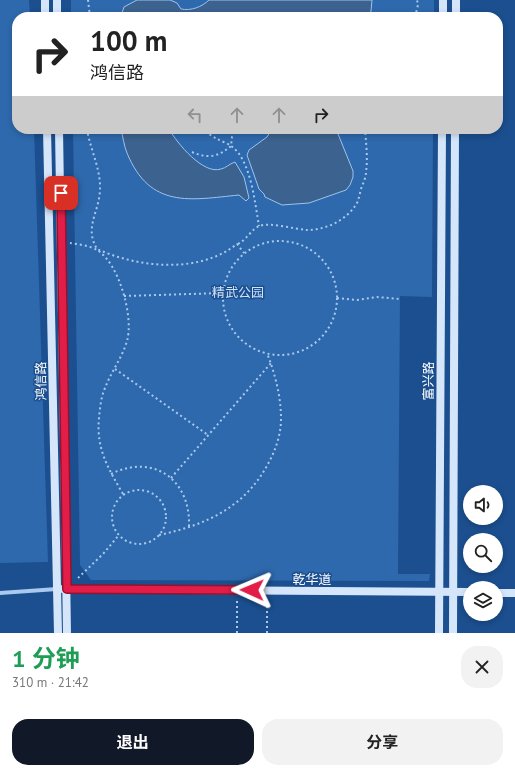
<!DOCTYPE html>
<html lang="zh">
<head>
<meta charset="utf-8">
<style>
  :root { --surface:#fff; --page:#f2f2f2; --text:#222; --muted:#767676; --accent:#111827 }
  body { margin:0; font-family:"PT Sans","Noto Sans SC",sans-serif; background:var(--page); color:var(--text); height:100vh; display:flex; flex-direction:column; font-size:15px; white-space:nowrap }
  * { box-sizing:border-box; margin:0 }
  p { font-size:13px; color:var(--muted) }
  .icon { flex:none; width:22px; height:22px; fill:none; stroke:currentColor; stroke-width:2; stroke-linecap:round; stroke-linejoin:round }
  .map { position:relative; height:633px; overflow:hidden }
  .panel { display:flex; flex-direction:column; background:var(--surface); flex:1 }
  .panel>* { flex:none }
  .hud { position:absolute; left:12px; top:12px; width:491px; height:122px; border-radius:16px; box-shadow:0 2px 6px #0003; background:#fff; color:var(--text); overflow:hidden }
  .buttons { position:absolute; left:463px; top:485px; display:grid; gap:8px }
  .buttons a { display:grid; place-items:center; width:40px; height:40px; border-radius:50%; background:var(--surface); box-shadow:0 2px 6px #0003; font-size:20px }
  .pin { position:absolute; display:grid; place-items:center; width:34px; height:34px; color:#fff; margin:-17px; border-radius:8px; box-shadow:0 2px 6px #0006 }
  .me { position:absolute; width:44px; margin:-22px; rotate:271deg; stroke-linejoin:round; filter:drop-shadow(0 0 3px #0008) }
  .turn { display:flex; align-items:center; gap:14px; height:84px; padding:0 12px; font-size:18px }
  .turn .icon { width:52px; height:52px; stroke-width:2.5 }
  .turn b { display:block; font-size:28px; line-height:34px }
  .lanes { display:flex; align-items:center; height:38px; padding:0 12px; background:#0003; justify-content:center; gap:20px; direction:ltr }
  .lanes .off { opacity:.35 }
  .round { display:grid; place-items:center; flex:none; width:42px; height:42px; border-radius:16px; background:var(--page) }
  .overview { display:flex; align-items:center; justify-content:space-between; height:68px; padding:0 12px }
  h1 { font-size:24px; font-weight:700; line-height:30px; color:#1e9e55 }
  .cta { display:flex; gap:8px; margin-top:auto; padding:8px 12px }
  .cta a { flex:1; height:46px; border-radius:16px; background:var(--accent); color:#fff; font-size:16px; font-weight:700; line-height:46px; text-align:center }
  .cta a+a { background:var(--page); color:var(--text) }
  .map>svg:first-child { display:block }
  .green { fill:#2e69ad }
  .water { fill:#3c6290; stroke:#9cc4f0 }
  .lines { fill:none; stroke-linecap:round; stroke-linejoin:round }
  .path { stroke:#a9c9ee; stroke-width:2; stroke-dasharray:2 3; stroke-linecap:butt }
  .street { stroke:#a9c9ee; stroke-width:4 }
  .secondary { stroke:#d6e6fa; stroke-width:8 }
  .route-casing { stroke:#92132f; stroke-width:10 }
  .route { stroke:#e11d48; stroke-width:7 }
  .labels { text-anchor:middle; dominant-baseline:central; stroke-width:3; stroke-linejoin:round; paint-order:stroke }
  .park-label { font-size:13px; fill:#cfe3fa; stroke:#1b4f8f }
  .street-label { font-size:13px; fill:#fff; stroke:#1b4f8f }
</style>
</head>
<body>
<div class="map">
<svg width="515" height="633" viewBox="0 0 515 633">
  <rect width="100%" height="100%" fill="#1b4f8f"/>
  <g class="green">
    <polygon points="0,0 29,0 30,17 17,17 17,129 34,129 48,562 0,563"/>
    <rect x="71" y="0" width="363" height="17"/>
    <polygon points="73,129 433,129 432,297 400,296 398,574 430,574 429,581 91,580 80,565"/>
  </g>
  <g class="water">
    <path d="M137,0H170L177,3L181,9C191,11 202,7 209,0H372L371,11L369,17H123L122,13L124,7Z"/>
    <path d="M121,129H169C177,143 203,175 221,169C226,168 229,164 235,162L244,177L249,198L246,201L239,195C190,200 150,209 127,153C124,146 123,137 121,129Z"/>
    <polygon points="272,129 336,129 353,171 353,177 350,185 346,190 309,203 282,205 265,197 264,194 259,189 247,155 249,150 267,137"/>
  </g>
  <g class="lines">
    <g class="path">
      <polyline points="88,0 90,17"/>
      <polyline points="415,17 418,5 417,0"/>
      <path d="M87,129C90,149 101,169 100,190C99,213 84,227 97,249C139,268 199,274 237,244L244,253"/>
      <path d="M201,129C206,132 212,136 217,139C221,141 227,143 231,146C251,159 255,204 259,226"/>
      <path d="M192,152C208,159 218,157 231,146L232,137L236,129"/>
      <circle cx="280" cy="298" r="57"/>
      <path d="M70,243C77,244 91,246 97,250C119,263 134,317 127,341C122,358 111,372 105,388C101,397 100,408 99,418C96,449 108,468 123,494"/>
      <path d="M238,244C247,239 252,229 259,226C271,222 293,229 307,230C327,230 349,219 358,201C359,197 360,193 361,189C363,183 366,178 366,172C368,158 366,143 365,129"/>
      <polyline points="124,296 223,293"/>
      <polyline points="337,298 357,300 377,297 400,299"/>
      <polyline points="115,369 208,435"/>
      <path d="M111,474C154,453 191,480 189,527"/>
      <polyline points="171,478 271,363"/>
      <circle cx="139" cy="517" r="27"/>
      <path d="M159,535C206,525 246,507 269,462C276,449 281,434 281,419C281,396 275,374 267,353"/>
      <polyline points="78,578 103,554 119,535"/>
      <polyline points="237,633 237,600"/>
      <polyline points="267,633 267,600"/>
    </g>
    <polyline class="street" points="0,593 57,589"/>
    <g class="secondary">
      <polyline points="45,0 45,17"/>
      <polyline points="57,0 57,17"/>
      <polyline points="443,17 443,0"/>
      <polyline points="456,17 456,0"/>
      <polyline points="47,129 58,633"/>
      <polyline points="59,129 67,633"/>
      <polyline points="63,589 470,592"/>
      <polyline points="496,593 515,593"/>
      <polyline points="439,633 442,129"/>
      <polyline points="453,633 455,129"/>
    </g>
  </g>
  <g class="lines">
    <g class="route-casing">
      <polyline id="route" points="61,193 67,589 252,590"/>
    </g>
    <use href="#route" class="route"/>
  </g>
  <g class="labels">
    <g class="park-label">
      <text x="238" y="292">精武公园</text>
    </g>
    <g class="street-label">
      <text transform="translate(41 381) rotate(-91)">鸿信路</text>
      <text transform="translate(428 381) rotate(-90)">富兴路</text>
      <text x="312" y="579">乾华道</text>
    </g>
  </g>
</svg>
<div class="buttons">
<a><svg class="icon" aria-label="sound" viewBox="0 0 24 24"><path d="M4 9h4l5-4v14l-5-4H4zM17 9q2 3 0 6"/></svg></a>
<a><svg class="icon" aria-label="search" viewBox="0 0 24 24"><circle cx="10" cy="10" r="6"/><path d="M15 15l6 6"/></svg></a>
<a><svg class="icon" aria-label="layers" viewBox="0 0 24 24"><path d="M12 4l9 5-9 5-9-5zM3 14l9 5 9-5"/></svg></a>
</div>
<div class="pin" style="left:61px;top:193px;background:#d93025"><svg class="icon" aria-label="arrive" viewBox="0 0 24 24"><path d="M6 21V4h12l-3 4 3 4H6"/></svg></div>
<svg class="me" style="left:252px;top:590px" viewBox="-20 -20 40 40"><path d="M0-17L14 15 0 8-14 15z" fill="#e11d48" stroke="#fff" stroke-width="4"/></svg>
<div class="hud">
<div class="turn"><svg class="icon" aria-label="right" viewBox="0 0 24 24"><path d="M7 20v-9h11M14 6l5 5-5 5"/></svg><div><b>100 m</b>鸿信路</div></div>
<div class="lanes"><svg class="icon off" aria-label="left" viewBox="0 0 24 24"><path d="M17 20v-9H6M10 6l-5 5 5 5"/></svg><svg class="icon off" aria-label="ahead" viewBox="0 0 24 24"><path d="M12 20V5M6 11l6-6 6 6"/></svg><svg class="icon off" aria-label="ahead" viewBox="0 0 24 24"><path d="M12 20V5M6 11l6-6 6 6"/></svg><svg class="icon" aria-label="right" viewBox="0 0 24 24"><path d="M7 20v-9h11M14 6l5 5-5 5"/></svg></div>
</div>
</div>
<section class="panel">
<div class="overview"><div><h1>1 分钟</h1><p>310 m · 21:42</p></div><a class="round"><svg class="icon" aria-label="close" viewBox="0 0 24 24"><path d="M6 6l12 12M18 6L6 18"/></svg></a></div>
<div class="cta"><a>退出</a><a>分享</a></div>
</section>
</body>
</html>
